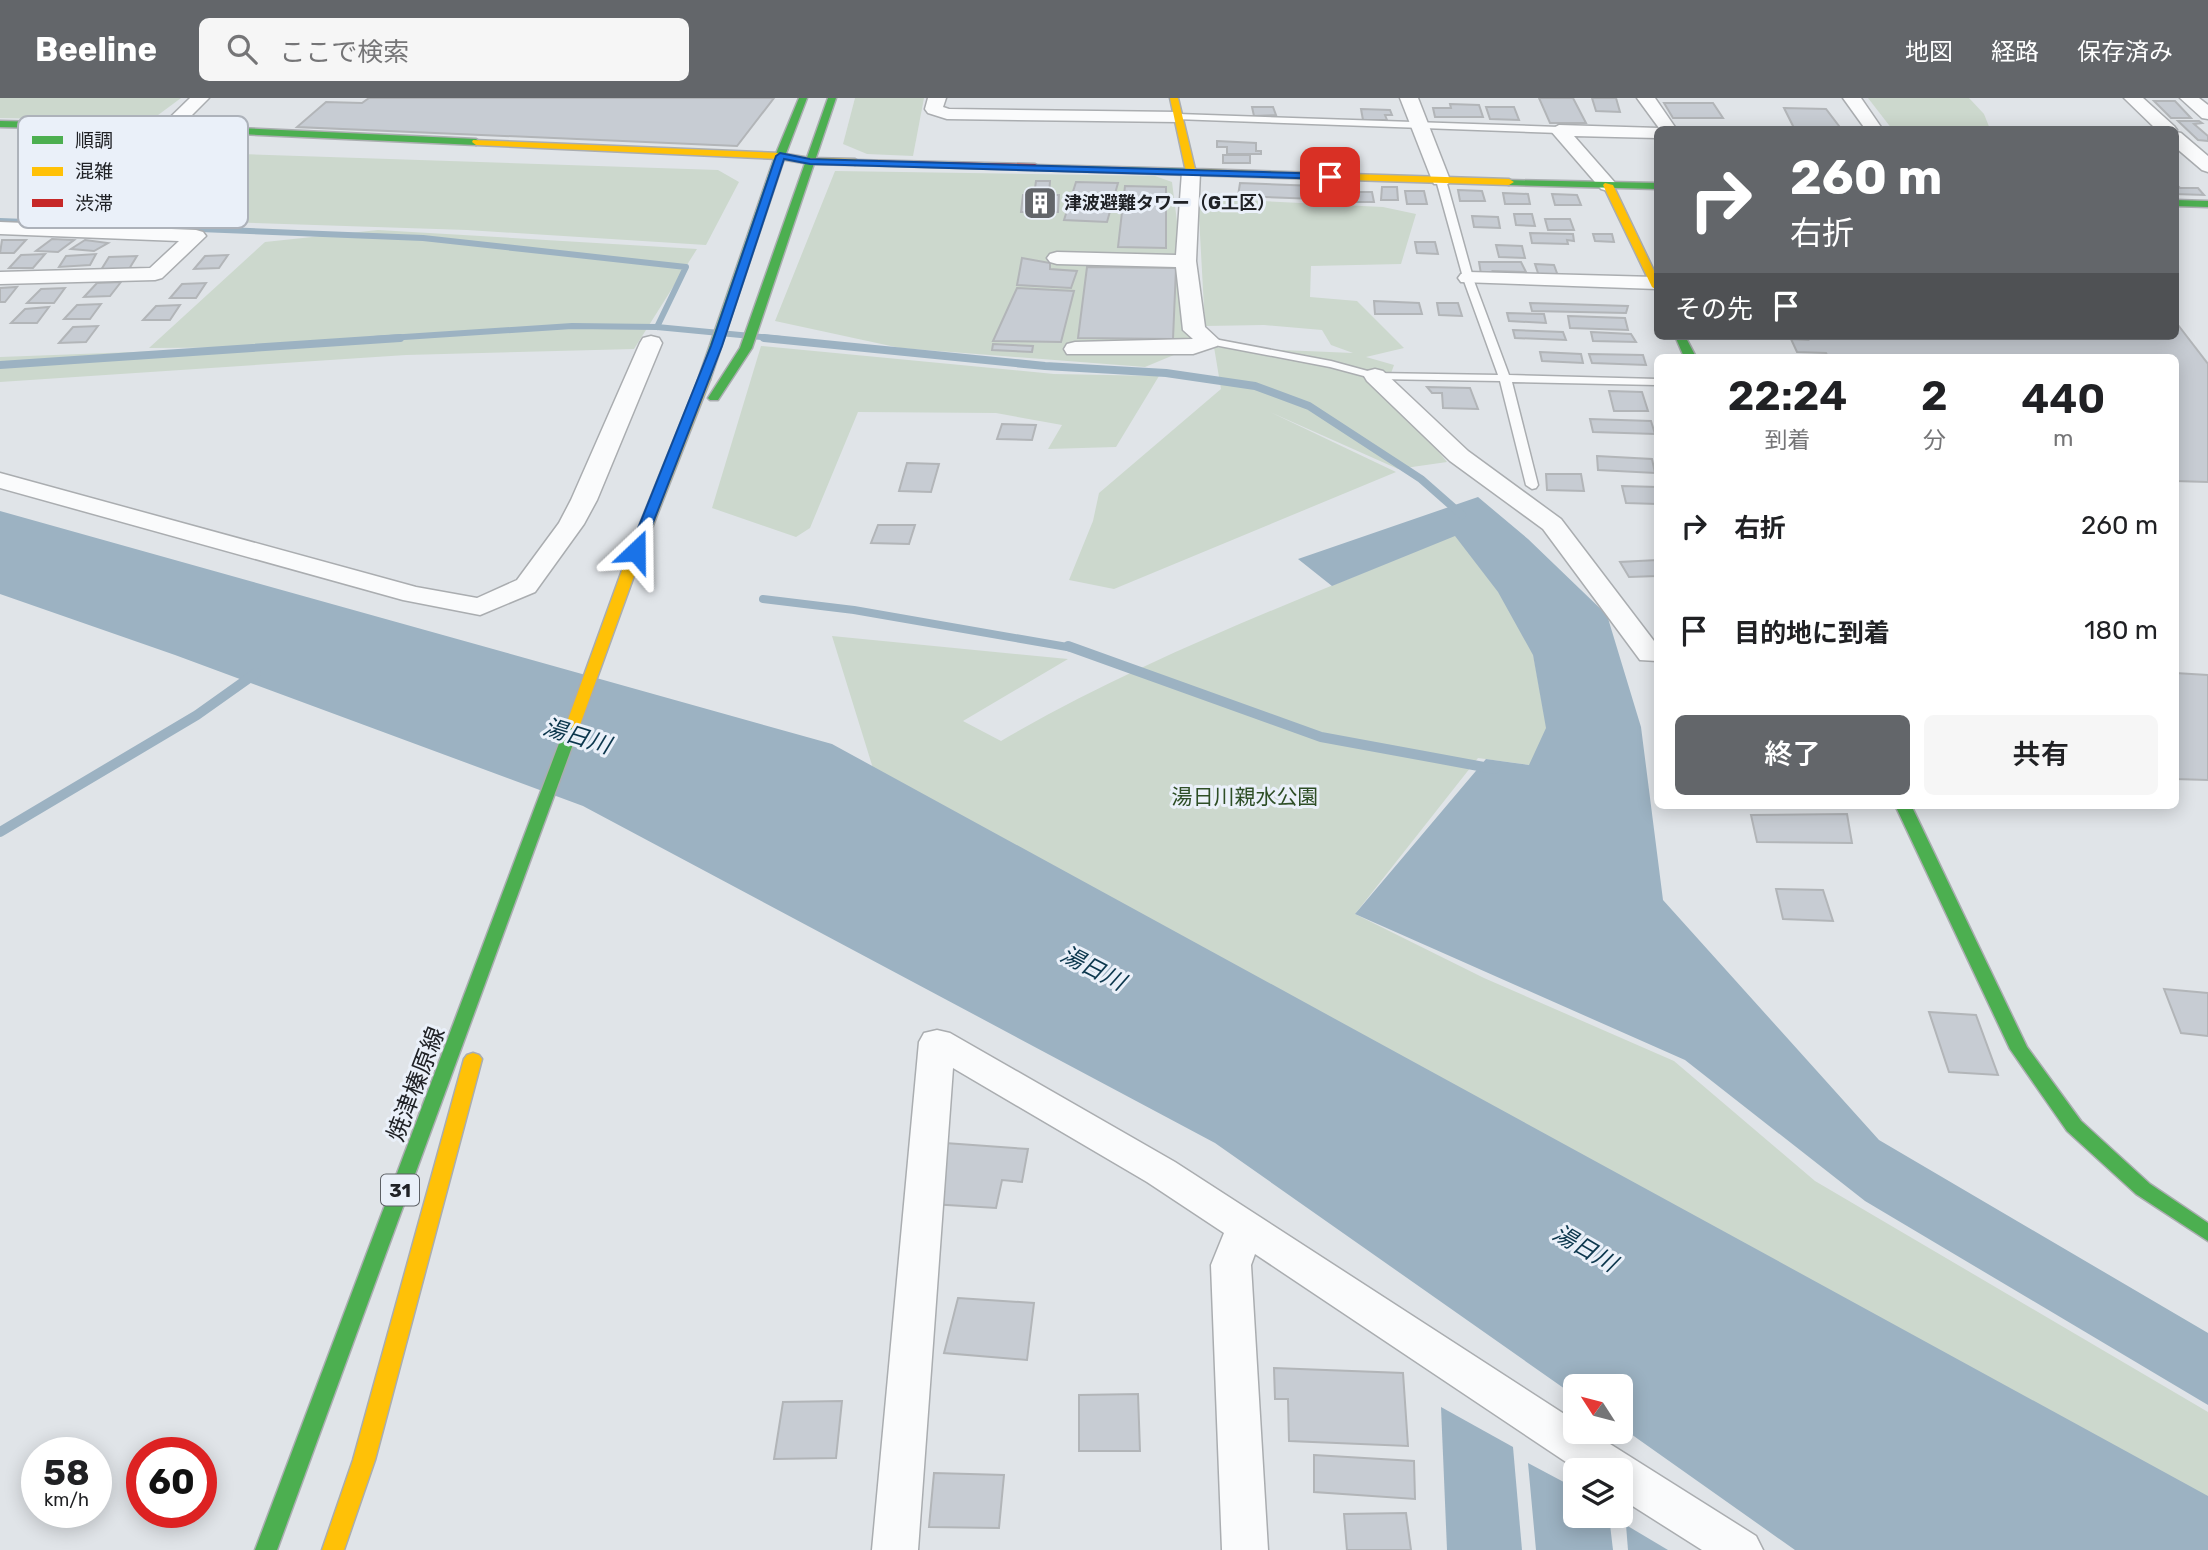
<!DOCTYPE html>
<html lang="ja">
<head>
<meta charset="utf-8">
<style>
  :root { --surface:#fff; --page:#f6f6f6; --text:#202124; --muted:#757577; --accent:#63666a }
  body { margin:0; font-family:Rubik,"Noto Sans JP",sans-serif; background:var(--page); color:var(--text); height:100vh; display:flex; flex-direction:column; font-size:26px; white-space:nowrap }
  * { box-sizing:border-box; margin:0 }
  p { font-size:23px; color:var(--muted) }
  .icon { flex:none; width:38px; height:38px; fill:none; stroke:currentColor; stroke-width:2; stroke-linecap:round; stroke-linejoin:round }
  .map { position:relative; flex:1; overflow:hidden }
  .side { position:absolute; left:1654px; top:256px; width:525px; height:455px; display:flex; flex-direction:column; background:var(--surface); border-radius:10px; box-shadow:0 4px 18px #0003 }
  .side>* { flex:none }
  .hud { position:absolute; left:1654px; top:28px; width:525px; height:214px; border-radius:10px; box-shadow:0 4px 18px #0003; background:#63666a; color:#fff; overflow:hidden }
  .needle { width:46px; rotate:306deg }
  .buttons { position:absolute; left:1563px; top:1276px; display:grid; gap:14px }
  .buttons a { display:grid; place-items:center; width:70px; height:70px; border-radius:10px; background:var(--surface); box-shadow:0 4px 18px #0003; font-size:35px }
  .speed { position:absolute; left:21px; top:1339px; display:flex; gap:14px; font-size:35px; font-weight:700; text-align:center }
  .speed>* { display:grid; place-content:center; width:91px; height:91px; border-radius:50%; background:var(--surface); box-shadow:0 4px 18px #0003; line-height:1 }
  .speed small { font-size:18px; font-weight:400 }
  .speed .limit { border:10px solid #d22; background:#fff; color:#111 }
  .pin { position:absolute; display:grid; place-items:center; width:60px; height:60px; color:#fff; margin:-30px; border-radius:14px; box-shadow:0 4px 10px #0006 }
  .me { position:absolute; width:77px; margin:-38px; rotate:23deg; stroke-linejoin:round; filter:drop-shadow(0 0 5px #0008) }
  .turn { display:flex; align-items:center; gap:24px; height:147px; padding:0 21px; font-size:32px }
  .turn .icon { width:91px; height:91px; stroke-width:2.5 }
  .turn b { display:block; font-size:49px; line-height:60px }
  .then { display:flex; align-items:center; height:66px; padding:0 21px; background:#0003; gap:14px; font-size:26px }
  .eta { display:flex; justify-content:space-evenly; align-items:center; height:119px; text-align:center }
  .eta b { font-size:42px; font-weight:600; line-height:49px }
  .action { display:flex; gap:14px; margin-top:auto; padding:14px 21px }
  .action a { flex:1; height:80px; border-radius:10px; background:var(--accent); color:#fff; font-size:28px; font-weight:600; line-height:80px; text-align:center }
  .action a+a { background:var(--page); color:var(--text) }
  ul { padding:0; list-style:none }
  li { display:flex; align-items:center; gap:21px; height:105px; padding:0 21px }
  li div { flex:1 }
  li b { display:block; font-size:26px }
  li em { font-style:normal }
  header { display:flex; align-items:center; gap:42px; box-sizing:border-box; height:98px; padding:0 35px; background:var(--accent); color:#fff }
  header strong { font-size:33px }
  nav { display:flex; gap:38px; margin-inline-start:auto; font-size:24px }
  .search { width:490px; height:63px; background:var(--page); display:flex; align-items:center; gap:18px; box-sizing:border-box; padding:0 24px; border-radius:10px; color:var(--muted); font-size:26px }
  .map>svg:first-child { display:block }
  .green { fill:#ccd8cd }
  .water { fill:#9cb2c2 }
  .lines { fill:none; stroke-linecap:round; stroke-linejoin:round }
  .stream-far2 { stroke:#9cb2c2; stroke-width:6 }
  .stream-far1 { stroke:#9cb2c2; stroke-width:8 }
  .stream { stroke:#9cb2c2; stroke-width:10 }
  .building { fill:#c7ccd3; stroke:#b2b5b8; stroke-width:2 }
  .lane-casing { stroke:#aaadb0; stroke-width:3 }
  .street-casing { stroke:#aaadb0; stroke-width:3 }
  .fast-casing { stroke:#aaadb0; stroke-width:3 }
  .slow-casing { stroke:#aaadb0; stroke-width:3 }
  .jam-casing { stroke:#aaadb0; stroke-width:3 }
  .lane { fill:#fafbfc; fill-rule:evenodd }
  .street { fill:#fafbfc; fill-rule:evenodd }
  .fast { fill:#4caf50; fill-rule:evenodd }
  .slow { fill:#ffc107; fill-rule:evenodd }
  .jam { fill:#c62828; fill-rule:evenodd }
  .route { fill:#1a73e8; stroke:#114b97; stroke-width:2 }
  .labels { text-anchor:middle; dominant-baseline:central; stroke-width:6; stroke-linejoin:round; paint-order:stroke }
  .far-poi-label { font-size:18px; font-weight:bold; fill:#202226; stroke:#eaf0f9; text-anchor:start }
  .shield { fill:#eaf0f9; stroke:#5d6065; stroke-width:2 }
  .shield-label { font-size:19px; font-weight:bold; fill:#202226 }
  .park-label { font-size:21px; fill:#2e4e26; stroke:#eaf0f9 }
  .water-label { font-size:23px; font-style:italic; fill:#0b364c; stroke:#eaf0f9 }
  .near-street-label { font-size:24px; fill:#202226; stroke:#eaf0f9 }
  .key { fill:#eaf0f9; stroke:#adb2ba; stroke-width:2 }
  .key-label { font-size:19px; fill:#202226 }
</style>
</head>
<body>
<header>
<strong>Beeline</strong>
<div class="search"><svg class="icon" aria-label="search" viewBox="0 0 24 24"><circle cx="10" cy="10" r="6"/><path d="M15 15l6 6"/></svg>ここで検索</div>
<nav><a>地図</a><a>経路</a><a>保存済み</a></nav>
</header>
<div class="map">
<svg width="2208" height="1452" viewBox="0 0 2208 1452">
  <rect width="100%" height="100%" fill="#e0e4e8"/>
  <g class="green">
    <polygon points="0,0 181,0 150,23 0,20"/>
    <polygon points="855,0 924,0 913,58 867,56 843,46"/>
    <polygon points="1868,0 1969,0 1984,16 1990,31 1892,31"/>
    <polygon points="151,53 718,72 739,84 706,147 467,132 74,119"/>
    <polygon points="835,73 1155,78 1172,84 1193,249 1145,269 900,250 775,223"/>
    <polygon points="1198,100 1383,109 1416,116 1401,166 1311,168 1310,199 1357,203 1404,250 1366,259 1394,267 1386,289 1447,364 1398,371 1270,314 1396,374 1114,491 1069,482 1093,423 1099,395 1221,291 1214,249 1353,255 1331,247 1322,232 1264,227 1205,228"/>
    <polygon points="378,132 697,151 634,251 406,257 0,284 0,259 273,249 149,250 265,144"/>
    <polygon points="761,248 1054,276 1159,278 1116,349 1048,351 1062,327 996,315 858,314 810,430 796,439 712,410"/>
    <path d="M1455,437L1529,534L1549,643L1530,667L1478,660L1355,816L1484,880L1674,963L1815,1083L2208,1314V1400L876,680L832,538L1068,561L963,623L1001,643C1145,559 1302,501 1455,437Z"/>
  </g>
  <g class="water">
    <polygon points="1478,399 1528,441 1607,517 1641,629 1663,802 1879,1042 2208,1235 2208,1307 1865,1103 1685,962 1355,816 1486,661 1529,667 1546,630 1533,557 1498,494 1455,438 1332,488 1298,461"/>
    <polygon points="0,413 832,646 2208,1398 2208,1452 1795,1452 1621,1329 1620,1288 1575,1288 1575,1298 1215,1045 583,708 175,557 0,496"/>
    <polygon points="1441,1309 1513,1349 1522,1452 1447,1452"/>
    <polygon points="1528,1365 1575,1390 1575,1418 1609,1418 1613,1452 1536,1452"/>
    <polygon points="1626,1427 1668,1452 1628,1452"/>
  </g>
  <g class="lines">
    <g class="stream-far2">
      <polyline points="0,123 423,140 686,169 657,229"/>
      <polyline points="374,241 572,228 657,229 781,241"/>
    </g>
    <g class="stream-far1">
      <polyline points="764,240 1045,268 1166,275 1255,288 1309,308 1421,381 1462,417"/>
      <polyline points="0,267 400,240"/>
      <polyline points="763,501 854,512 1073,550"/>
    </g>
    <g class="stream">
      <polyline points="1068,548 1321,639 1495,671"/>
      <polyline points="0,734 197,617 256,575"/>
    </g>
  </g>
  <g class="building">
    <polygon points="369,0 774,0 737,48 297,29 326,4 362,5"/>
    <polygon points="1539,0 1573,0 1586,25 1550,25"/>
    <polygon points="1592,0 1616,0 1620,14 1596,13"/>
    <polygon points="2154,3 2175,3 2191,20 2171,20"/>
    <polygon points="1664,5 1713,5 1723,20 1673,20"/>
    <polygon points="1450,6 1479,7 1483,19 1435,19 1433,10 1451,10"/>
    <polygon points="1252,9 1273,9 1276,17 1254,18"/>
    <polygon points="1486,9 1514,9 1519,22 1490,21"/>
    <polygon points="1784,10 1826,11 1842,32 1795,32"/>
    <polygon points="1361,11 1390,12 1392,17 1385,17 1387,22 1363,22"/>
    <polygon points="2178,23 2199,23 2202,25 2194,26 2208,38 2208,43 2198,42"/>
    <polygon points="1217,43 1256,45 1256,53 1261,53 1261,56 1227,56 1227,49 1217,49"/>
    <rect x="1223" y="57" width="27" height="8"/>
    <polygon points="1036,83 1050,83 1049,97 1059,97 1058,114 1021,114 1023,97 1034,97"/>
    <polygon points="1076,84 1118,85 1107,124 1064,122"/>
    <polygon points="1240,85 1316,88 1315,101 1238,98"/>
    <polygon points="2175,85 2180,90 2198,90 2204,97 2175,96"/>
    <polygon points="1125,88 1166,89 1166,150 1118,149"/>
    <polygon points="1382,89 1397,89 1398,102 1381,102"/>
    <polygon points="1458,92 1482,93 1485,103 1460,103"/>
    <polygon points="1405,93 1424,93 1427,106 1407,106"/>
    <polygon points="1355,94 1372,94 1374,104 1357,104"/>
    <polygon points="1503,95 1528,96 1530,106 1505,106"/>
    <polygon points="1552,96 1577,97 1581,107 1555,107"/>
    <polygon points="1514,116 1532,116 1535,128 1516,127"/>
    <polygon points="1472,118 1498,119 1500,130 1474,129"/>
    <polygon points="1545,121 1570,121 1574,132 1548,132"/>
    <polygon points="1530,135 1573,136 1574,143 1567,142 1568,146 1532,145"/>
    <polygon points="1593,136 1612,136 1614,144 1595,143"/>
    <polygon points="52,141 74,142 58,154 36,153"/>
    <polygon points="2,142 26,142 14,155 0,155"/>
    <polygon points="85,142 108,145 94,153 71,151"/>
    <polygon points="1415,144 1435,144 1438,156 1417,155"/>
    <polygon points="1496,147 1522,148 1525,160 1499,159"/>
    <polygon points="45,156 33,170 9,170 21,157"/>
    <polygon points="96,156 90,167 59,169 66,158"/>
    <polygon points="228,157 219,170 194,171 205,158"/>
    <polygon points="137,158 129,171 101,172 109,159"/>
    <polygon points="1022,160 1050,165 1050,171 1077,173 1071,190 1017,187"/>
    <polygon points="1479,164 1521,164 1526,174 1493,173 1495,176 1481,176"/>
    <polygon points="1535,166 1554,167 1558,178 1539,178"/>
    <polygon points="1087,169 1176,170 1173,241 1078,240"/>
    <polygon points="121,184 110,198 84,199 97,185"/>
    <polygon points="206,185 196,200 170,200 182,186"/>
    <polygon points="17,189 5,204 0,204 0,190"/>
    <polygon points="65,190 54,205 27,205 41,191"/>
    <polygon points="1017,190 1074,193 1061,244 993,243"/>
    <polygon points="1374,203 1419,205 1422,216 1375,216"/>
    <polygon points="1437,205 1458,205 1462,218 1439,217"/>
    <polygon points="1530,205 1628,208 1626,215 1532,213"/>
    <polygon points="101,206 90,221 64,221 77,207"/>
    <polygon points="180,207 170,222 143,222 156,208"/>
    <polygon points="49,209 37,225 11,225 25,211"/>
    <polygon points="1507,215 1544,216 1546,225 1509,223"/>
    <polygon points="1568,218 1625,220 1628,232 1570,230"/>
    <polygon points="2175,223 2208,266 2208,384 2175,383 2175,259 1828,259 1826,255 1797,254 1791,241 1808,242 1806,238 2175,238"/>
    <polygon points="98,228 86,244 59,245 73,229"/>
    <polygon points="1513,232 1563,234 1566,242 1515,240"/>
    <polygon points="1591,234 1631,236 1636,244 1593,243"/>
    <polygon points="993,246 1033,248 1032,254 992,252"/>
    <polygon points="1540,254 1581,256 1583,265 1542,263"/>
    <polygon points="1589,256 1643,257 1646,267 1592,265"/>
    <polygon points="1427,289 1470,290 1478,311 1443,310 1442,295 1432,295"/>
    <polygon points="1609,293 1642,294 1648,313 1614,313"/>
    <polygon points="1590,321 1651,323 1655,336 1593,334"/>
    <polygon points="1002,326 1036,327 1032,342 997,341"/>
    <polygon points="1597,358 1652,361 1655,375 1598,372"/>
    <polygon points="907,365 939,366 931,394 899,393"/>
    <polygon points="1546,376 1581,376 1584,393 1547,392"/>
    <polygon points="1622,388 1657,389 1657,406 1626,405"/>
    <polygon points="878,427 915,427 909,446 871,445"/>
    <polygon points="1657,462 1657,478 1629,479 1620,464"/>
    <polygon points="2175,575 2208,577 2208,682 2175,681"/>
    <polygon points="1847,716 1852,745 1757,744 1751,717"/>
    <polygon points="1776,791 1823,792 1833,823 1783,821"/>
    <polygon points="2164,891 2208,895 2208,938 2181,935"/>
    <polygon points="1929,914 1976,917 1998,977 1949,974"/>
    <polygon points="945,1045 1028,1051 1022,1084 1002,1082 996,1110 931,1106"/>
    <polygon points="958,1200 1034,1205 1027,1262 944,1255"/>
    <polygon points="1274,1270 1403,1275 1408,1348 1289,1343 1288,1301 1275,1301"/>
    <polygon points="1138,1296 1140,1353 1079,1353 1079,1297"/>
    <polygon points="842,1303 836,1360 774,1361 783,1304"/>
    <polygon points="1314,1357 1414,1363 1415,1401 1314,1394"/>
    <polygon points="934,1375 1004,1377 999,1430 929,1429"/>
    <polygon points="1406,1415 1411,1452 1347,1452 1344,1416"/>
  </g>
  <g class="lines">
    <g class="lane-casing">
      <g id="lane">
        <polygon points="1178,16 1559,29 1563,32 1559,35 1175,21 1175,17"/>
        <polygon points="1441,79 1446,82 1474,183 1509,277 1657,281 1657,287 1512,284 1538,387 1536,390 1532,391 1526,387 1500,283 1375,281 1330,269 1209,246 1204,243 1209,240 1331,263 1375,275 1498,277 1464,183 1436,82"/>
      </g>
    </g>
    <g class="street-casing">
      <g id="street">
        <polygon points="190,0 209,0 166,43 154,43 151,39 154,35"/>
        <polygon points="928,0 946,0 943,9 949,11 1178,14 1187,19 1178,24 947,21 928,15 925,11"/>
        <polygon points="1400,0 1418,0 1450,82 1448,86 1434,86 1432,82"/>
        <polygon points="1637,0 1655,0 1677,32 1657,32 1657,40 1574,38 1617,87 1608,93 1601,91 1550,32 1559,27 1659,30"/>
        <polygon points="1843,0 1861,0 1883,32 1866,32"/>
        <polygon points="2124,0 2143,0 2174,28 2177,32 2176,34 2181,35 2208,58 2208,74 2202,72 2175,49 2175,32 2157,32"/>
        <polygon points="2180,0 2199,0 2208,7 2208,21 2202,20"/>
        <polygon points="1191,68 1200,74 1196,163 1205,229 1220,243 1217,248 1193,256 1067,256 1064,251 1067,246 1075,244 1193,241 1183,232 1176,169 1057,166 1050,164 1047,160 1050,156 1057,154 1176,157 1182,74"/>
        <polygon points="0,124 196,132 203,134 206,138 162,180 155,182 0,186 0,174 150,170 179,143 0,136"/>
        <polygon points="1468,174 1655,179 1657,179 1657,191 1461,184 1458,180 1461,176"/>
        <polygon points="651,238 659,240 662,245 597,402 584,426 535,494 480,517 403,502 0,390 0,375 416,489 477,500 517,482 559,425 571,402 640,245 643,240"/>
        <polygon points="1375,271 1383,273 1468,353 1561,421 1657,547 1657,563 1640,562 1543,431 1450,363 1367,283 1364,278 1367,273"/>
        <polygon points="937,932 950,935 1175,1064 1575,1323 1575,1334 1591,1334 1756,1438 1763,1452 1702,1452 1620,1400 1620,1372 1578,1372 1255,1156 1251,1167 1268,1452 1222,1452 1211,1167 1224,1135 1147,1084 953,970 918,1452 872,1452 919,944 924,935"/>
      </g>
    </g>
    <g class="fast-casing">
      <g id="fast">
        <polygon points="799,0 807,0 785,58 710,282 700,284 698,282 775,58"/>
        <polygon points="828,0 836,0 752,250 718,302 710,302 708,300 740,250"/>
        <polygon points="0,23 172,27 476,41 480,44 476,47 172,33 0,29"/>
        <polygon points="1032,67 1191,71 1196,74 1191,77 1035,72 1032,71"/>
        <polygon points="1506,82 1657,85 1657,91 1509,87 1506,86"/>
        <polygon points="2175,102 2208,103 2208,109 2175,108"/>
        <polygon points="1675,238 1685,238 1696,259 1684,259"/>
        <polygon points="573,623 580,627 277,1452 255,1452 566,627"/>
        <polygon points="1895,707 1911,707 2027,949 2081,1023 2150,1086 2208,1125 2208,1143 2136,1096 2067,1033 2010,951"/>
      </g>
    </g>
    <g class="slow-casing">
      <g id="slow">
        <polygon points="1170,0 1178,0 1195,71 1509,81 1514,84 1509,87 1191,77 1186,74"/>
        <polygon points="473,42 780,55 810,60 855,61 860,64 855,67 810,66 780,61 476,47 472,44"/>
        <polygon points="1605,85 1613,87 1657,179 1657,192 1652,189 1603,87"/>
        <polygon points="704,279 710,282 643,453 580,627 578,630 568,630 566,627 629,453 698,282"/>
        <polygon points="473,955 479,957 482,961 375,1362 344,1452 322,1452 353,1362 464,961 467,957"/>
      </g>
    </g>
    <g class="jam-casing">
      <polygon id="jam" points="852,62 1035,66 1040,69 1035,72 855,67 850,64"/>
    </g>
    <use href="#lane" class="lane"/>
    <use href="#street" class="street"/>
    <use href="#fast" class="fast"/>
    <use href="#slow" class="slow"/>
    <use href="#jam" class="jam"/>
  </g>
  <polygon class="route" points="780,55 810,61 1330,76 1335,79 1330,81 810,66 784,61 722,248 642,453 636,456 631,455 629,453 711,248 776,58"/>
  <defs>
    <g id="building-square" transform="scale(1.75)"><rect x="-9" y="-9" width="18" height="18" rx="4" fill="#63666a" stroke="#eaf0f9"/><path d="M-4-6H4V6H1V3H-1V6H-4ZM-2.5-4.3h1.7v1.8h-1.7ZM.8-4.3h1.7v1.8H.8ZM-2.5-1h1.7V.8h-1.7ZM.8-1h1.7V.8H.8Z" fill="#fff"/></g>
  </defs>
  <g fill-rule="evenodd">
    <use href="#building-square" x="1040" y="105"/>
  </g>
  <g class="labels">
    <g class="far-poi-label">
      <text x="1064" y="105">津波避難タワー（G工区）</text>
    </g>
    <rect class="shield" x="381" y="1076.5" width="38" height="31" rx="5"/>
    <g class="shield-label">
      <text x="400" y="1092">31</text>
    </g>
    <g class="park-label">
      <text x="1245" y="698">湯日川親水公園</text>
    </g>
    <g class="water-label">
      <text transform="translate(577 638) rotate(17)">湯日川</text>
      <text transform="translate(1093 870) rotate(27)">湯日川</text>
      <text transform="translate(1585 1150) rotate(30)">湯日川</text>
    </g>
    <g class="near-street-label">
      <text transform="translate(416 986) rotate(-69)">焼津榛原線</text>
    </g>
  </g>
  <rect x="18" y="18" width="230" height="112" rx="10" class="key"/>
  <rect x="32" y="38" width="31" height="8" fill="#4caf50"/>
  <rect x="32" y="69" width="31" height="9" fill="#ffc107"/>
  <rect x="32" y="101" width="31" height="8" fill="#c62828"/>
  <g class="key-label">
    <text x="75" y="49">順調</text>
    <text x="75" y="80">混雑</text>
    <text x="75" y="112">渋滞</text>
  </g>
</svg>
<div class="buttons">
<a><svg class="needle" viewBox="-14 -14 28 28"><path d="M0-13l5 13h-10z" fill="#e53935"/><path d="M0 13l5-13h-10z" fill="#757577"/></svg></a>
<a><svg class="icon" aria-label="layers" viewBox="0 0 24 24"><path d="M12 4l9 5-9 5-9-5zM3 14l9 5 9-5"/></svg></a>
</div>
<div class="speed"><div>58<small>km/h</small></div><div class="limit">60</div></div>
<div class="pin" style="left:1330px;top:79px;background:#d93025"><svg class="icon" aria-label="arrive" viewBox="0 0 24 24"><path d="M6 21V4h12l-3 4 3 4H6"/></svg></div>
<svg class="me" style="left:636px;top:453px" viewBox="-20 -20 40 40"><path d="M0-17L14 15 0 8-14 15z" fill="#1a73e8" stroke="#fff" stroke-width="4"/></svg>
<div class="hud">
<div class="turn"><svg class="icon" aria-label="right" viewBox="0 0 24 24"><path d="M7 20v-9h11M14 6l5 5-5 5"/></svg><div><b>260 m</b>右折</div></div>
<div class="then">その先<svg class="icon" aria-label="arrive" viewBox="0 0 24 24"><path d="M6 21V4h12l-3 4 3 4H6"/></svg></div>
</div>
<section class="side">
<div class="eta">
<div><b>22:24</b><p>到着</p></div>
<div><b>2</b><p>分</p></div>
<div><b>440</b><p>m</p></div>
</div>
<ul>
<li><svg class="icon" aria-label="right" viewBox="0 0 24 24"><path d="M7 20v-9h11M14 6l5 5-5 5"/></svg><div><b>右折</b></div><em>260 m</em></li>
<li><svg class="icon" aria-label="arrive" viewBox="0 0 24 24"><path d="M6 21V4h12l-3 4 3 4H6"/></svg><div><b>目的地に到着</b></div><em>180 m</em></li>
</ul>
<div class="action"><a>終了</a><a>共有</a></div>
</section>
</div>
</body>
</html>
